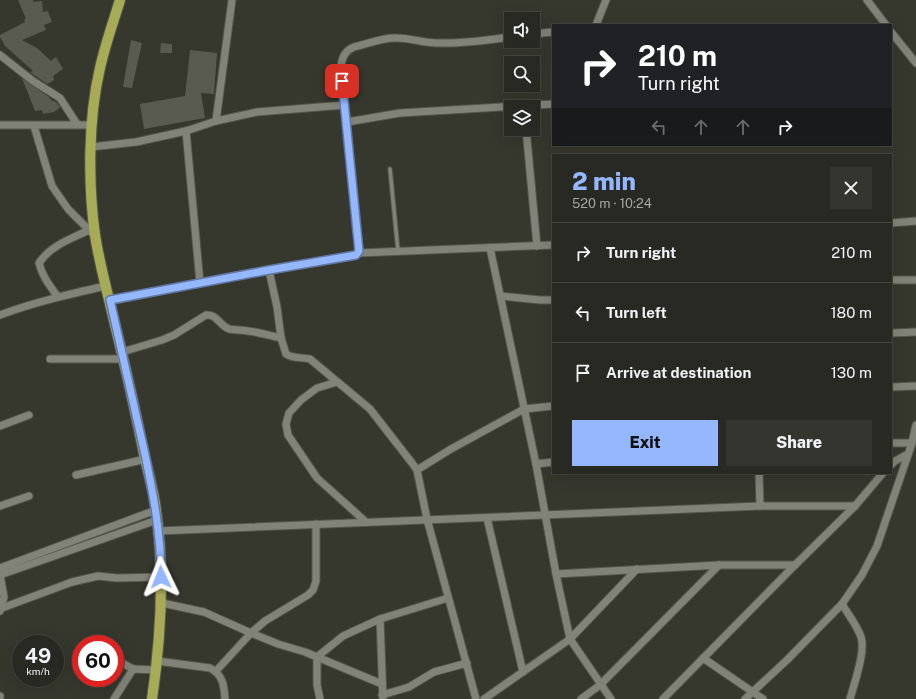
<!DOCTYPE html>
<html lang="en">
<head>
<meta charset="utf-8">
<style>
  :root { --surface:#282922; --page:#34352f; --text:#f1f3f6; --muted:#a5a6a5; --line:#444540; --accent:#94b7fd }
  body { margin:0; font-family:"Public Sans",sans-serif; background:var(--page); color:var(--text); height:100vh; display:flex; flex-direction:column; font-size:15px; white-space:nowrap }
  * { box-sizing:border-box; margin:0 }
  p { font-size:13px; color:var(--muted) }
  .icon { flex:none; width:22px; height:22px; fill:none; stroke:currentColor; stroke-width:2; stroke-linecap:round; stroke-linejoin:round }
  .map { position:relative; flex:1; overflow:hidden }
  .drawer { position:absolute; left:552px; top:154px; width:340px; height:320px; display:flex; flex-direction:column; background:var(--surface); border-radius:0px; box-shadow:0 4px 16px #0002,0 0 0 1px var(--line) }
  .drawer>* { flex:none }
  .guide { position:absolute; left:552px; top:24px; width:340px; height:122px; border-radius:0px; box-shadow:0 4px 16px #0002,0 0 0 1px var(--line); background:#202124; color:#fff; overflow:hidden }
  .buttons { position:absolute; left:504px; top:12px; display:grid; gap:8px }
  .buttons a { display:grid; place-items:center; width:36px; height:36px; border-radius:0px; background:var(--surface); box-shadow:0 4px 16px #0002,0 0 0 1px var(--line); font-size:20px }
  .speed { position:absolute; left:12px; top:635px; display:flex; gap:8px; font-size:20px; font-weight:700; text-align:center }
  .speed>* { display:grid; place-content:center; width:52px; height:52px; border-radius:50%; background:var(--surface); box-shadow:0 4px 16px #0002,0 0 0 1px var(--line); line-height:1 }
  .speed small { font-size:10px; font-weight:400 }
  .speed .limit { border:6px solid #d22; background:#fff; color:#111 }
  .pin { position:absolute; display:grid; place-items:center; width:34px; height:34px; color:#fff; margin:-17px; border-radius:8px; box-shadow:0 2px 6px #0006 }
  .me { position:absolute; width:44px; margin:-22px; rotate:358deg; stroke-linejoin:round; filter:drop-shadow(0 0 3px #0008) }
  .turn { display:flex; align-items:center; gap:14px; height:84px; padding:0 20px; font-size:18px }
  .turn .icon { width:52px; height:52px; stroke-width:2.5 }
  .turn b { display:block; font-size:28px; line-height:34px }
  .lanes { display:flex; align-items:center; height:38px; padding:0 20px; background:#0003; justify-content:center; gap:20px; direction:ltr }
  .lanes .off { opacity:.35 }
  .round { display:grid; place-items:center; flex:none; width:42px; height:42px; border-radius:0px; background:var(--page) }
  .summary { display:flex; align-items:center; justify-content:space-between; height:68px; padding:0 20px }
  h1 { font-size:24px; font-weight:800; line-height:30px; color:var(--accent) }
  .button { display:flex; gap:8px; margin-top:auto; padding:8px 20px }
  .button a { flex:1; height:46px; border-radius:0px; background:var(--accent); color:#111; font-size:16px; font-weight:800; line-height:46px; text-align:center }
  .button a+a { background:var(--page); color:var(--text) }
  ul { padding:0; list-style:none }
  li { display:flex; align-items:center; gap:12px; height:60px; padding:0 20px; border-top:1px solid var(--line) }
  li div { flex:1 }
  li b { display:block; font-size:15px }
  li em { font-style:normal }
  .map>svg:first-child { display:block }
  .building { fill:#595b50 }
  .lines { fill:none; stroke-linecap:round; stroke-linejoin:round }
  .lane-casing { stroke:#55564c; stroke-width:5.5 }
  .street-casing { stroke:#55564c; stroke-width:9 }
  .primary-casing { stroke:#55564c; stroke-width:12 }
  .lane { stroke:#828378; stroke-width:3.5 }
  .street { stroke:#828378; stroke-width:7 }
  .primary { stroke:#a6ac55; stroke-width:10 }
  .route-casing { stroke:#6077a4; stroke-width:10 }
  .route { stroke:#94b7fd; stroke-width:7 }
</style>
</head>
<body>
<div class="map">
<svg width="916" height="699" viewBox="0 0 916 699">
  <rect width="100%" height="100%" fill="#36372d"/>
  <g class="building">
    <polygon points="18,0 33,0 34,2 42,1 43,12 48,11 52,22 44,25 46,30 22,40 37,48 51,61 56,57 63,69 53,76 54,80 47,84 30,72 33,71 5,46 0,37 0,35 25,22 24,19 26,19"/>
    <polygon points="131,40 142,43 132,88 123,87"/>
    <polygon points="161,43 172,44 172,53 160,53"/>
    <polygon points="190,50 217,53 214,94 201,93 205,118 144,129 140,104 185,96"/>
    <polygon points="22,78 49,97 51,100 56,102 60,107 58,109 54,112 43,114 42,110 35,111"/>
  </g>
  <g class="lines">
    <g class="lane-casing">
      <polyline id="lane" points="390,169 398,251"/>
    </g>
    <g class="street-casing">
      <g id="street">
        <polyline points="867,0 886,25"/>
        <polyline points="596,25 606,0"/>
        <polyline points="891,32 916,63"/>
        <polyline points="533,34 553,32"/>
        <polyline points="0,55 33,81 60,98 77,124"/>
        <polyline points="216,121 232,0"/>
        <polyline points="347,122 400,113 553,104"/>
        <polyline points="0,125 92,125"/>
        <polyline points="34,126 52,186 68,209 95,236"/>
        <polyline points="526,129 537,246"/>
        <polyline points="186,131 200,283"/>
        <polyline points="91,147 136,142 186,131 216,121 257,112 345,105"/>
        <polyline points="891,223 916,221"/>
        <polyline points="490,248 536,464 556,574 570,639 611,699"/>
        <path d="M358,253L359,249L341,66C342,57 346,50 354,47C368,44 383,37 397,38C410,38 423,43 437,43C462,44 486,40 511,37"/>
        <path d="M269,270L277,307L281,338L286,354C293,359 302,357 310,359L370,409L412,463L417,470L427,519L476,699"/>
        <polyline points="891,280 916,280"/>
        <polyline points="501,296 540,300 553,300"/>
        <path d="M58,297C50,286 42,276 39,263C51,245 71,239 89,230"/>
        <polyline points="110,301 269,270 354,256 358,253 553,245"/>
        <path d="M0,315C35,302 70,294 106,286"/>
        <polyline points="891,333 916,332"/>
        <path d="M122,352L162,340L174,335L206,315C217,314 219,325 229,329C235,330 242,330 248,331C259,332 270,336 281,338"/>
        <polyline points="50,359 123,359"/>
        <polyline points="337,382 317,388 301,400 289,413 286,424 288,435 317,478 366,522"/>
        <polyline points="891,387 916,386"/>
        <polyline points="0,426 29,415"/>
        <polyline points="891,443 912,443"/>
        <polyline points="536,464 553,462"/>
        <polyline points="891,465 895,461 908,454"/>
        <polyline points="417,470 451,449 524,409 553,406"/>
        <polyline points="759,473 760,506"/>
        <polyline points="76,475 146,459"/>
        <polyline points="0,506 29,496"/>
        <polyline points="487,518 523,672"/>
        <polyline points="158,531 760,506 855,506"/>
        <polyline points="0,568 156,510"/>
        <polyline points="556,574 719,565 795,565"/>
        <polyline points="162,603 204,612 251,633 278,644 305,652 382,684"/>
        <path d="M842,604C848,614 858,627 861,637C866,651 854,684 850,699"/>
        <polyline points="2,608 72,582 98,576 117,578 161,577"/>
        <polyline points="0,611 4,597 0,575 157,520"/>
        <polyline points="92,642 95,644"/>
        <polyline points="703,658 763,699"/>
        <polyline points="115,659 133,669"/>
        <path d="M157,661L210,668C223,675 224,685 225,699"/>
        <polyline points="216,671 251,633 265,621 308,595 313,590 316,581 316,524"/>
        <polyline points="382,695 409,687 434,672 467,663"/>
        <polyline points="0,696 0,699"/>
        <polyline points="114,699 133,669 156,670"/>
        <polyline points="320,699 317,685 317,657 343,636 380,619"/>
        <polyline points="383,699 380,619 448,598"/>
        <polyline points="484,699 570,639 637,569"/>
        <polyline points="581,699 600,685 719,565"/>
        <polyline points="663,699 791,569 855,506 883,473"/>
        <polyline points="745,699 787,660 842,604 862,575 877,546 912,443 916,425"/>
      </g>
    </g>
    <g class="primary-casing">
      <path id="primary" d="M120,0C113,23 105,45 100,68C88,119 88,184 95,235C99,261 106,287 112,312C124,361 135,409 145,458C149,476 154,493 156,511C165,573 161,637 152,699"/>
    </g>
    <use href="#lane" class="lane"/>
    <use href="#street" class="street"/>
    <use href="#primary" class="primary"/>
  </g>
  <g class="lines">
    <g class="route-casing">
      <path id="route" d="M161,577C161,534 153,492 144,450C133,400 121,350 110,300L269,270L356,255L359,251L342,81"/>
    </g>
    <use href="#route" class="route"/>
  </g>
</svg>
<div class="buttons">
<a><svg class="icon" aria-label="sound" viewBox="0 0 24 24"><path d="M4 9h4l5-4v14l-5-4H4zM17 9q2 3 0 6"/></svg></a>
<a><svg class="icon" aria-label="search" viewBox="0 0 24 24"><circle cx="10" cy="10" r="6"/><path d="M15 15l6 6"/></svg></a>
<a><svg class="icon" aria-label="layers" viewBox="0 0 24 24"><path d="M12 4l9 5-9 5-9-5zM3 14l9 5 9-5"/></svg></a>
</div>
<div class="speed"><div>49<small>km/h</small></div><div class="limit">60</div></div>
<div class="pin" style="left:342px;top:81px;background:#d93025"><svg class="icon" aria-label="arrive" viewBox="0 0 24 24"><path d="M6 21V4h12l-3 4 3 4H6"/></svg></div>
<svg class="me" style="left:161px;top:577px" viewBox="-20 -20 40 40"><path d="M0-17L14 15 0 8-14 15z" fill="#94b7fd" stroke="#fff" stroke-width="4"/></svg>
<div class="guide">
<div class="turn"><svg class="icon" aria-label="right" viewBox="0 0 24 24"><path d="M7 20v-9h11M14 6l5 5-5 5"/></svg><div><b>210 m</b>Turn right</div></div>
<div class="lanes"><svg class="icon off" aria-label="left" viewBox="0 0 24 24"><path d="M17 20v-9H6M10 6l-5 5 5 5"/></svg><svg class="icon off" aria-label="ahead" viewBox="0 0 24 24"><path d="M12 20V5M6 11l6-6 6 6"/></svg><svg class="icon off" aria-label="ahead" viewBox="0 0 24 24"><path d="M12 20V5M6 11l6-6 6 6"/></svg><svg class="icon" aria-label="right" viewBox="0 0 24 24"><path d="M7 20v-9h11M14 6l5 5-5 5"/></svg></div>
</div>
<section class="drawer">
<div class="summary"><div><h1>2 min</h1><p>520 m · 10:24</p></div><a class="round"><svg class="icon" aria-label="close" viewBox="0 0 24 24"><path d="M6 6l12 12M18 6L6 18"/></svg></a></div>
<ul>
<li><svg class="icon" aria-label="right" viewBox="0 0 24 24"><path d="M7 20v-9h11M14 6l5 5-5 5"/></svg><div><b>Turn right</b></div><em>210 m</em></li>
<li><svg class="icon" aria-label="left" viewBox="0 0 24 24"><path d="M17 20v-9H6M10 6l-5 5 5 5"/></svg><div><b>Turn left</b></div><em>180 m</em></li>
<li><svg class="icon" aria-label="arrive" viewBox="0 0 24 24"><path d="M6 21V4h12l-3 4 3 4H6"/></svg><div><b>Arrive at destination</b></div><em>130 m</em></li>
</ul>
<div class="button"><a>Exit</a><a>Share</a></div>
</section>
</div>
</body>
</html>
